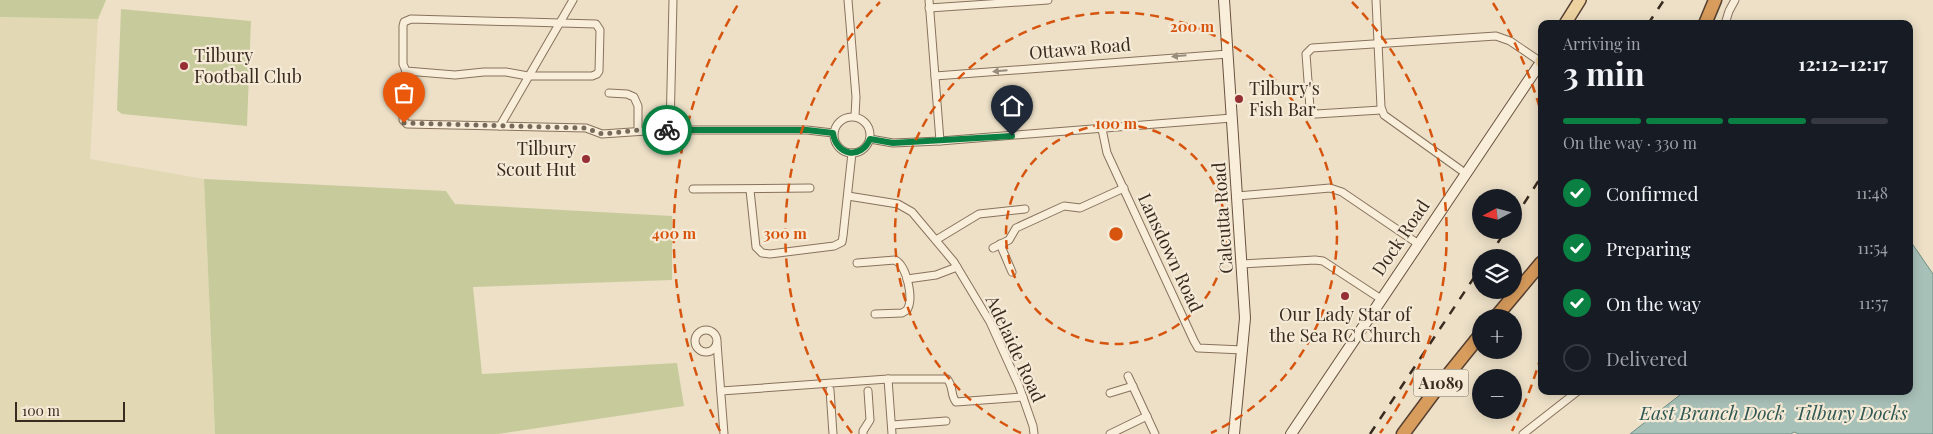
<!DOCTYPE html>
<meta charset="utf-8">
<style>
:root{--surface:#171b24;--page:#242831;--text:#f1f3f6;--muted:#9ea1a6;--line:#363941;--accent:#0b8043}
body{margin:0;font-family:"Playfair Display",serif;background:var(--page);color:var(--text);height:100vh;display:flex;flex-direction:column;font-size:19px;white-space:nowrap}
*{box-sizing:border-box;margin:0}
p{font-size:16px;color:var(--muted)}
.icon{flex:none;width:28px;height:28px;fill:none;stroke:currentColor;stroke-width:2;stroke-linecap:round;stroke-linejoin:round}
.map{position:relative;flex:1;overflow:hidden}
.sheet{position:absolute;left:1538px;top:20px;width:375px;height:375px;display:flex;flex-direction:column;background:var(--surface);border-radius:10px;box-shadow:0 2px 12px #0003}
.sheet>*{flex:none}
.needle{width:32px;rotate:263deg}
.fabs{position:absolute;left:1472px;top:189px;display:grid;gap:10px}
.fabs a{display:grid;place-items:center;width:50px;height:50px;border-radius:50%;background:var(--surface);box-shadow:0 2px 12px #0003;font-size:25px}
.scale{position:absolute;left:15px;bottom:12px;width:110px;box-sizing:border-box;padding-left:5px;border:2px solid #392b20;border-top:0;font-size:14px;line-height:18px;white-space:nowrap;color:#392b20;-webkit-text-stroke:4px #f5ead6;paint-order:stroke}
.pin{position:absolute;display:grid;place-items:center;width:42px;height:42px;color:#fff;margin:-51px -21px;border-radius:50% 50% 50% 0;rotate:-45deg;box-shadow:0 0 5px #0007}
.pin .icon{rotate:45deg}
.courier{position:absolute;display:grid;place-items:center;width:50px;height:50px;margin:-25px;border:4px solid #0b8043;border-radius:50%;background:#fff;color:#222;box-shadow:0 1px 6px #0007}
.summary em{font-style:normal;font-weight:700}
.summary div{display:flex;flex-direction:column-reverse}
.summary{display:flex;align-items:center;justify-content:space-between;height:85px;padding:0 25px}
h1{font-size:32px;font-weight:700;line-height:38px}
.bar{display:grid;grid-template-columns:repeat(4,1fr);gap:8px 5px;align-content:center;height:60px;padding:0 25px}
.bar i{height:6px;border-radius:4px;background:var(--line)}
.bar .active{background:var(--accent)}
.bar p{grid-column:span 4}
ol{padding:0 25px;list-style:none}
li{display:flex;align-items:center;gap:15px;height:55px}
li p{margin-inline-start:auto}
li .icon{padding:5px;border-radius:50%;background:var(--accent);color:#fff;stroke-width:4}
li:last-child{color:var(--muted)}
li i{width:28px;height:28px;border:2px solid var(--line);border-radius:50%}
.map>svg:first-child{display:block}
</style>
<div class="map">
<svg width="1933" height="434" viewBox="0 0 1933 434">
<rect width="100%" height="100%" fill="#ede0c7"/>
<!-- farmland -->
<polygon fill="#e2d9b4" points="0,17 98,19 90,159 204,179 215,434 0,434"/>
<!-- green -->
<g fill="#c7cb9b">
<polygon points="0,0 106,0 98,19 0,17"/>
<polygon points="121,9 251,21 247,126 122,114 117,110"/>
<polygon points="204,179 446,191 455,204 672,216 672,280 473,287 482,374 677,363 684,406 498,434 215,434"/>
</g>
<!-- water -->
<polygon fill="#a8c1b8" stroke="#6f8f86" points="1909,239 1933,274 1933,434 1799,434 1794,432 1791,434 1630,434 1685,391 1909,391"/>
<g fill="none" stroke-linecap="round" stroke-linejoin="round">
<defs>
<g id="street">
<polyline points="848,0 856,97 855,116"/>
<polyline points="929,0 940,141"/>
<polyline points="1376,0 1381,107 1384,115 1465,173"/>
<polyline points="929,8 1048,0"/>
<polygon points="411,19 596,24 600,30 599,71 597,74 592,76 528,76 506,72 484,72 455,75 406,71 403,64 403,26 404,22"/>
<polyline points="1725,24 1729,11 1735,0"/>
<polyline points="406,71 404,78 403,120 407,124 586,128 602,134 661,130 807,130 833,133"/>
<polyline points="935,76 1228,54"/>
<polyline points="609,93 627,94 634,97 638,106 638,130"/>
<polyline points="1381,110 1316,114 1310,108 1306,54 1312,48 1496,36 1510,41 1541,62"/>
<circle cx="852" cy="135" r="18"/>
<polyline points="500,126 573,0"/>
<polyline points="1102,129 1107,153 1194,341 1198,348 1243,350"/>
<polyline points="670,130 673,0"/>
<polyline points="870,139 893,143 940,141 1232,118"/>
<polyline points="693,189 810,188"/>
<polyline points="750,190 756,247 762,253 770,254 834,246 842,242 843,236 852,153"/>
<polyline points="848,196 898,204 912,212 954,262 990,322 1019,386 1033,426 1034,434"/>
<polyline points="1237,196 1330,188 1342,192 1417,243"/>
<polyline points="936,240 979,214 1025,209"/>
<polyline points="1000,244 1012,272"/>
<polyline points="993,248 1009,240 1016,228 1064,206 1080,208 1124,188"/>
<path d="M857 263 895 260C907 266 914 299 907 310L902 313 875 314"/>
<polyline points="1242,264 1315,260 1323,261 1381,299"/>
<polyline points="907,279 936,275 957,267"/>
<circle cx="706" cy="341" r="11"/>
<polyline points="717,343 724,434"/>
<polyline points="1128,376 1155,434"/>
<polyline points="888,379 892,434"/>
<polyline points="830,390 833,434"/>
<path d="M721 391 888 379H947C954 386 950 395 956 402L1023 397"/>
<polyline points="1110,393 1133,386"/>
<polyline points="892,425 946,421"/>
<polyline points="863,434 863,431 870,420 868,391"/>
<polyline points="1110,434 1147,416"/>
<polyline points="1523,434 1578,391"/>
</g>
<g id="secondary">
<polyline points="1224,0 1245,318 1234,434"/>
<polyline points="1291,434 1541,62"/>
</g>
<g id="primary">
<polyline points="1565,24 1580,0"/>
<polyline points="1541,62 1541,61"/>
</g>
<g id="highway">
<polyline points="1705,24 1715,0"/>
<polyline points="1495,318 1541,263"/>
<polyline points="1403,434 1435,391 1481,334"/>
</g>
</defs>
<!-- street casing -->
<use href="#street" stroke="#88725d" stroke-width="9"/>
<!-- secondary casing -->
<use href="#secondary" stroke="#6a5340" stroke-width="12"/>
<!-- primary casing -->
<use href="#primary" stroke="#564031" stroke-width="14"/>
<!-- highway casing -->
<use href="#highway" stroke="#564031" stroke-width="15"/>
<!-- street -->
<use href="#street" stroke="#f8eeda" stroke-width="7"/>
<!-- secondary -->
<use href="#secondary" stroke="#f8eeda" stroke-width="10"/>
<!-- primary -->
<use href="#primary" stroke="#eed3a1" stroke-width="11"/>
<!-- highway -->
<use href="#highway" stroke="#d89c5c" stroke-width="12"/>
<!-- rail -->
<g stroke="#392b20" stroke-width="2.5" stroke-dasharray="9 9" stroke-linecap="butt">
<polyline points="1648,24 1664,0"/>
<polyline points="1514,219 1541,177"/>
<polyline points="1488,258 1506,230"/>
<polyline points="1370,434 1481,267"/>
</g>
</g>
<!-- one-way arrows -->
<defs><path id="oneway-solid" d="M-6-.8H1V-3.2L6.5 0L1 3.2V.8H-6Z" transform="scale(1.25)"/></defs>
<g fill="#988c7d">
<use href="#oneway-solid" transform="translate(1179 56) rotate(175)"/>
<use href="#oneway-solid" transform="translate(1000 71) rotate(175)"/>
</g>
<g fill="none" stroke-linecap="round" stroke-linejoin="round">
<!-- done -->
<polyline stroke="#786a5a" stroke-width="5" stroke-dasharray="0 9" points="404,123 586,128 602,134 638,130 667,130"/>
<!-- route -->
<path stroke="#0b8043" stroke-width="6" d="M667 130H807L833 133C836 156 861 160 870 139L893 143 1012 136"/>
</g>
<!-- distance rings -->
<g fill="none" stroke="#d6540e" stroke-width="2.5" stroke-dasharray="9 6">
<circle cx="1116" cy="234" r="110"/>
<path d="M1021 433A221 221 0 1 1 1211 433"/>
<path d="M852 433A331 331 0 0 1 880 2M1352 2A331 331 0 0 1 1380 433"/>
<path d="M1541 356A442 442 0 0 1 1512 431M720 431A442 442 0 0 1 739 3M1493 3A442 442 0 0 1 1541 112"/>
</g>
<!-- markers -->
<g fill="#952f34" stroke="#f5ead6" stroke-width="2">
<circle cx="184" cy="66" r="5"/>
<circle cx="1239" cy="99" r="5"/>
<circle cx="586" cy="159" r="5"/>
<circle cx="1345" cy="296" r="5"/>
</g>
<g text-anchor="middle" stroke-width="4.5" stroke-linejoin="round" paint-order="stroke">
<!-- shield labels -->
<rect fill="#f5ead6" stroke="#716457" stroke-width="1" x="1413.5" y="369.5" width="55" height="27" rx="4"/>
<g font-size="16" font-weight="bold" fill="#392b20">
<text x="1441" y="389">A1089</text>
</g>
<!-- street labels -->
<g font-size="18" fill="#392b20" stroke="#f5ead6">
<text transform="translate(1080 49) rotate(-5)" y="6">Ottawa Road</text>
<text transform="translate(1223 218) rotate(-94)" y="6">Calcutta Road</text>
<text transform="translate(1401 238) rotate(-56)" y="6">Dock Road</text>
<text transform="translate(1170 253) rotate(65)" y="6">Lansdown Road</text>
<text transform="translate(1015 349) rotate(65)" y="6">Adelaide Road</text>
</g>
<!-- poi labels -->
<g font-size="18" fill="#392b20" stroke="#f5ead6" text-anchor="start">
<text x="194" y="62">Tilbury<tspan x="194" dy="21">Football Club</tspan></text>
<text x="1249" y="95">Tilbury's<tspan x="1249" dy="21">Fish Bar</tspan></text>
<text x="576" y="155" text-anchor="end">Tilbury<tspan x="576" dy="21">Scout Hut</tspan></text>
<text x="1345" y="321" text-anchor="middle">Our Lady Star of<tspan x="1345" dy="21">the Sea RC Church</tspan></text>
</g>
<!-- water labels -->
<g font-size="19" font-style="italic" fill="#305854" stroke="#f5ead6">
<text x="1712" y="420">East Branch Dock</text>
<text x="1851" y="420">Tilbury Docks</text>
</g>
</g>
<circle cx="1116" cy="234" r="8" fill="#d6540e" stroke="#f5ead6" stroke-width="2.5"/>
<g font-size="15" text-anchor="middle" font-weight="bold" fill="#d6540e" stroke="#f5ead6" stroke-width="4.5" stroke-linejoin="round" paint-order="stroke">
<text x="1192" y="32">200 m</text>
<text x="1116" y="129">100 m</text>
<text x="785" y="239">300 m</text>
<text x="674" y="239">400 m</text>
</g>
</svg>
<div class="fabs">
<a><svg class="needle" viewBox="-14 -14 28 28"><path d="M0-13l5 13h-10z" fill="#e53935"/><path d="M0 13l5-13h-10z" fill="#9ea1a6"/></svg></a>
<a><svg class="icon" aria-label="layers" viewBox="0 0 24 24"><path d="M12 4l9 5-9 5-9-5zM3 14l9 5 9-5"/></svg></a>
<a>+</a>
<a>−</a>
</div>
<div class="scale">100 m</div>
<div class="pin" style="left:404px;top:123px;background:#ea580c"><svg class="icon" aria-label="bag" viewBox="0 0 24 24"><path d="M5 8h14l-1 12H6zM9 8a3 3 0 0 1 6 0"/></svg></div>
<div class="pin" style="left:1012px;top:136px;background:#1f2937"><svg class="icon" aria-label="home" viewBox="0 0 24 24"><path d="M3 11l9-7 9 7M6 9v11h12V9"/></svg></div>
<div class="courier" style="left:667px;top:130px"><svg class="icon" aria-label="bike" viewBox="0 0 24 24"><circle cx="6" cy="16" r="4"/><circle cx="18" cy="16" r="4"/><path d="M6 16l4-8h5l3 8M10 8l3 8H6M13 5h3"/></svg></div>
<section class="sheet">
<div class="summary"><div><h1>3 min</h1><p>Arriving in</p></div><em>12:12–12:17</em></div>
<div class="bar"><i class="active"></i><i class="active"></i><i class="active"></i><i></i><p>On the way · 330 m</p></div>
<ol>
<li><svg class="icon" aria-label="check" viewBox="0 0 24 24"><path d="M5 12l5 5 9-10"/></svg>Confirmed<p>11:48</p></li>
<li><svg class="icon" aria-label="check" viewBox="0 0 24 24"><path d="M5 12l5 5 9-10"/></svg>Preparing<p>11:54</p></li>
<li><svg class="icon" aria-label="check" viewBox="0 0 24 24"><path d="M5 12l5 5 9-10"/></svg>On the way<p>11:57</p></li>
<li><i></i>Delivered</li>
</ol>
</section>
</div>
